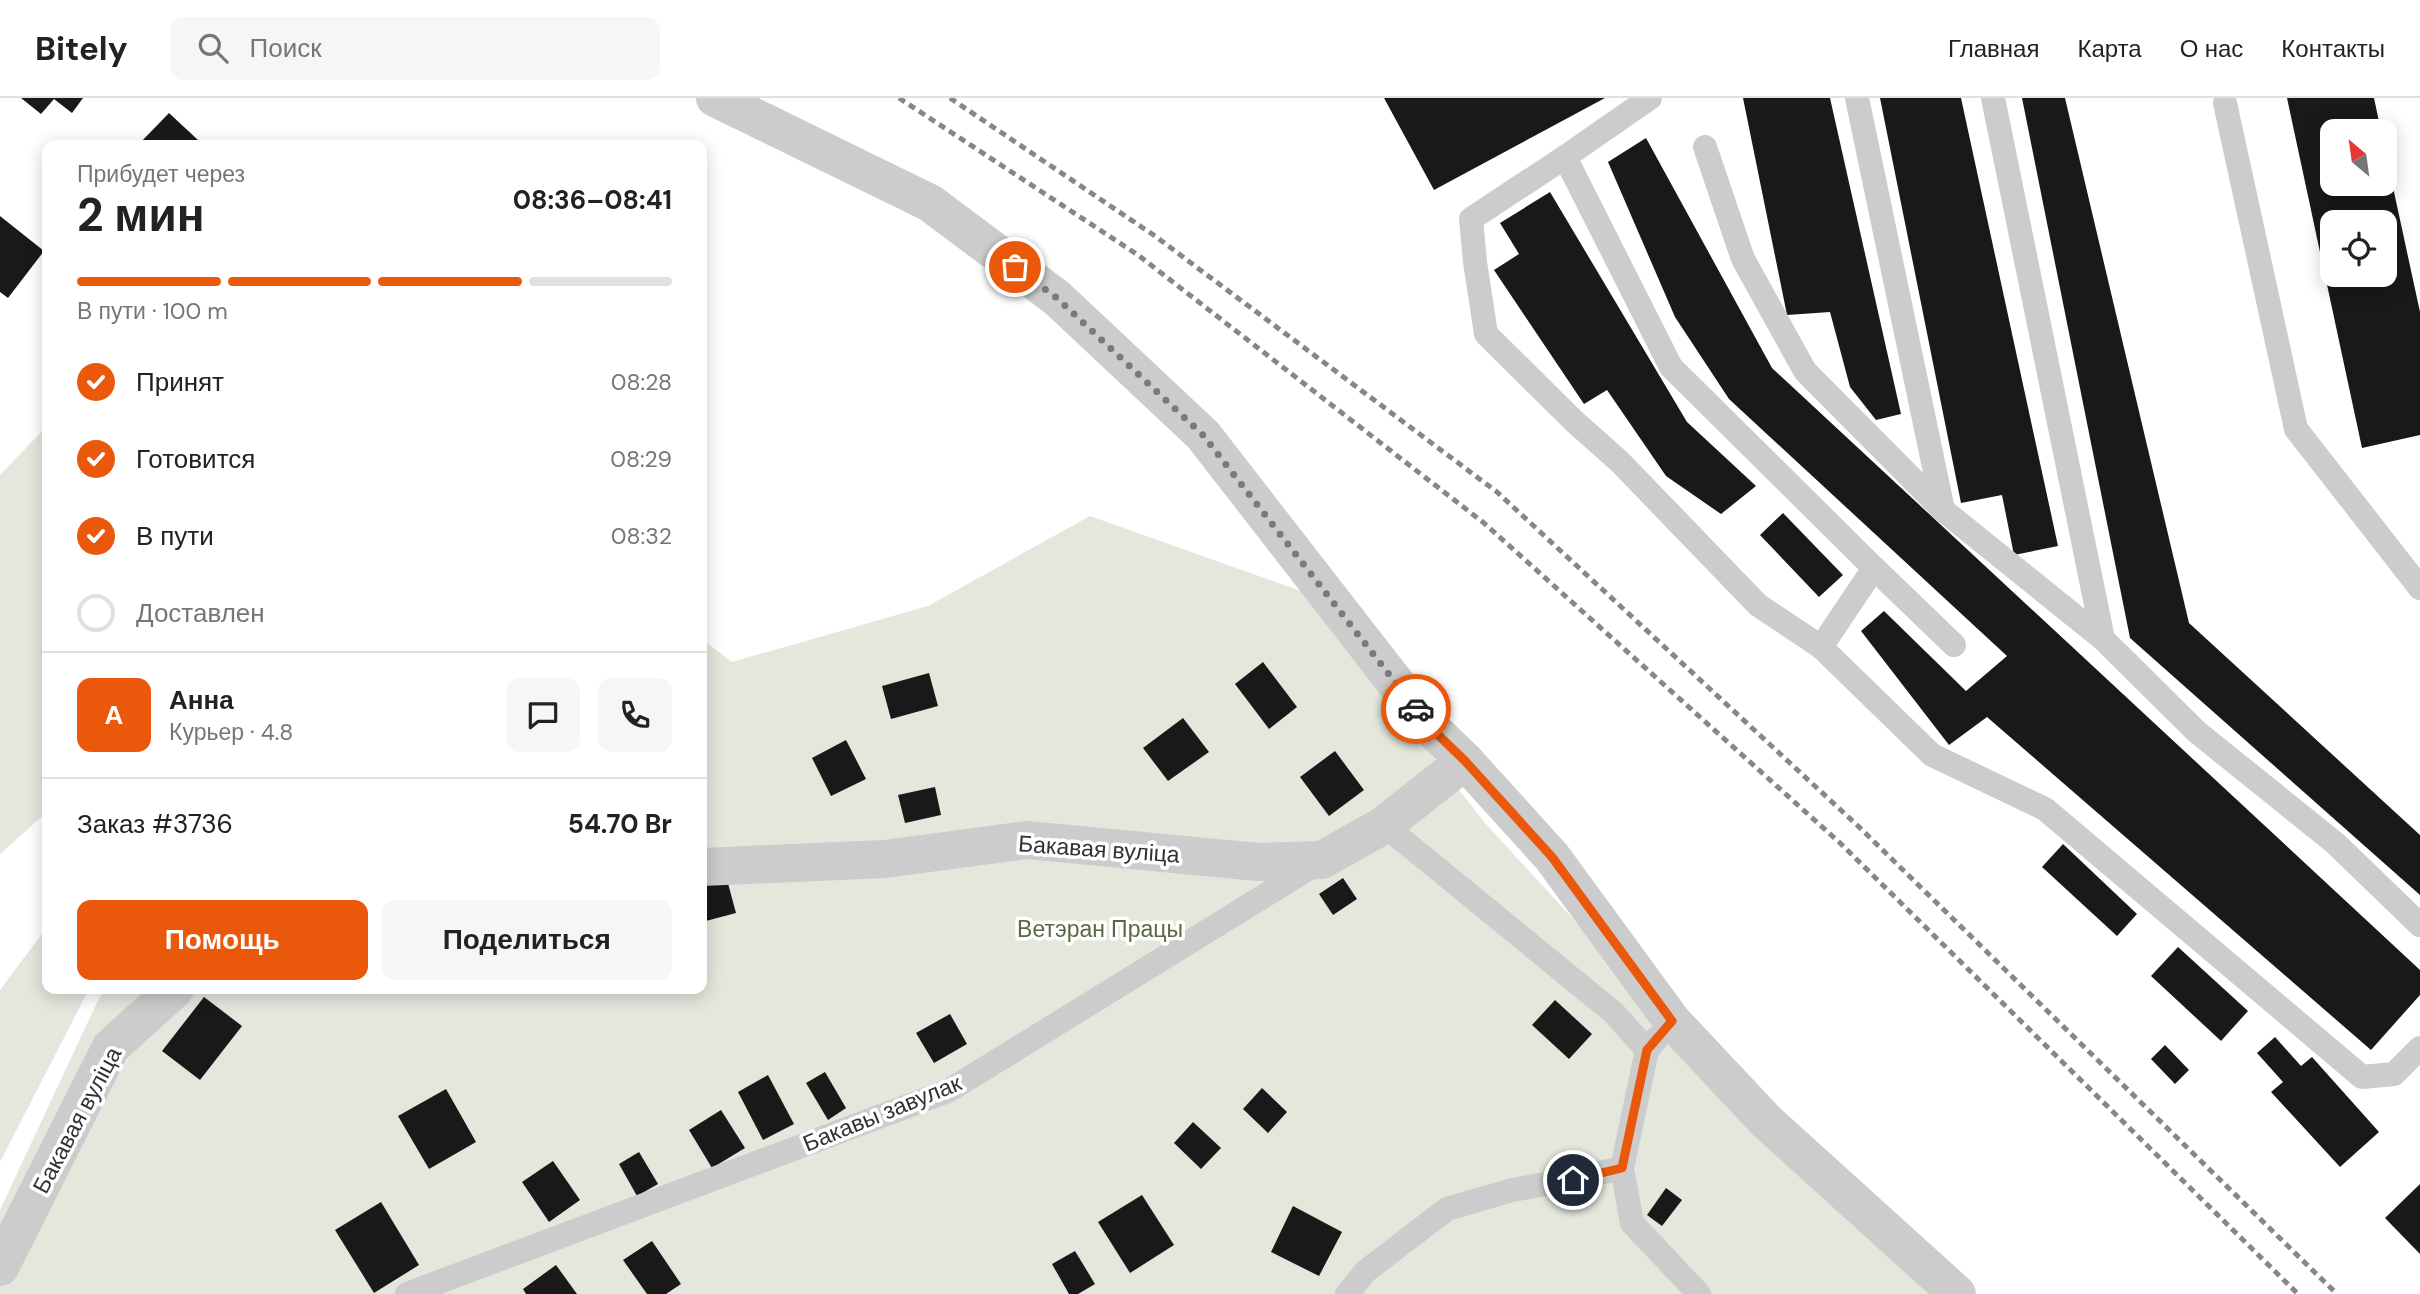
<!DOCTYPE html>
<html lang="ru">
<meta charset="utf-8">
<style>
:root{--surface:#fff;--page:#f6f6f6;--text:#222;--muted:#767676;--line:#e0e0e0;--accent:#ea580c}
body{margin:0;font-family:"DM Sans",sans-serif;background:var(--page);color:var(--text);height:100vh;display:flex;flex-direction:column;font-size:26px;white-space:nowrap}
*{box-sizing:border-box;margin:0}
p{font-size:23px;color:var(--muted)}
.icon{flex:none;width:38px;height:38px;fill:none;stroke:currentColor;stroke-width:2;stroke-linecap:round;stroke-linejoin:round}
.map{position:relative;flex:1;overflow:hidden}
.sheet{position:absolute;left:42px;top:42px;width:665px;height:854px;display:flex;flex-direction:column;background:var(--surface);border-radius:14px;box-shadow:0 4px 18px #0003}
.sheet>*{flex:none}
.needle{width:46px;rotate:331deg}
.buttons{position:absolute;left:2320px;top:21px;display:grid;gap:14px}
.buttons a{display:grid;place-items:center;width:77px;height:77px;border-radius:14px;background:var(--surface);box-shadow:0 4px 18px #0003;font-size:35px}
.pin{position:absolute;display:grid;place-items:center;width:60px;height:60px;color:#fff;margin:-30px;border:4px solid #fff;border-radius:50%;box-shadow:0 2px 7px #0007}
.courier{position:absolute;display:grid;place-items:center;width:70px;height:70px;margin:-35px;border:5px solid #ea580c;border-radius:50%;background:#fff;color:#222;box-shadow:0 2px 9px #0007}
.headline em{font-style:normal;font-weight:700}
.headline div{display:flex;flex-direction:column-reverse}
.headline{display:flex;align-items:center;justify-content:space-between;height:119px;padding:0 35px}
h1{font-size:46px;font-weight:700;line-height:52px}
.bar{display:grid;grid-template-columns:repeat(4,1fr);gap:10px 7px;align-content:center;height:84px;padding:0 35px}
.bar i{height:9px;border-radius:5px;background:var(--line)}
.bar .on{background:var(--accent)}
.bar p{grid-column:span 4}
.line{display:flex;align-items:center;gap:18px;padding:0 35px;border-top:2px solid var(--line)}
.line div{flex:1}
.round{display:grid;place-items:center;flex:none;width:74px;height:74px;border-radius:14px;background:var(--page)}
ol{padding:0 35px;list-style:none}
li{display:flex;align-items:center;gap:21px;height:77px}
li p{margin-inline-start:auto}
li .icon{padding:7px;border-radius:50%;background:var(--accent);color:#fff;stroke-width:4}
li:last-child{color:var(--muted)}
li i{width:38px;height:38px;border:4px solid var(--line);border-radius:50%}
.button{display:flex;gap:14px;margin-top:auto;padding:14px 35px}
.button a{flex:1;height:80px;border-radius:14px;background:var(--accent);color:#fff;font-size:28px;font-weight:700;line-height:80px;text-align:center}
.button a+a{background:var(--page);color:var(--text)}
header{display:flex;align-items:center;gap:42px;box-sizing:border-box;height:98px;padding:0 35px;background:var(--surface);border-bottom:2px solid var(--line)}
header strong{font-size:33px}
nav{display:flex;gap:38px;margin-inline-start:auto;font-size:24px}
.search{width:490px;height:63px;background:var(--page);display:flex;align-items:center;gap:18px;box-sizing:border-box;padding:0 24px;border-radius:14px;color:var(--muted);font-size:26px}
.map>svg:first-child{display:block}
</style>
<header>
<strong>Bitely</strong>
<div class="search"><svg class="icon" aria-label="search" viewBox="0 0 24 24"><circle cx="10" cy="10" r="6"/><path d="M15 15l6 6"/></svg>Поиск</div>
<nav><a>Главная</a><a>Карта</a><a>О нас</a><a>Контакты</a></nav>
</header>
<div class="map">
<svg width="2420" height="1196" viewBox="0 0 2420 1196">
<rect width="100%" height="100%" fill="#fff"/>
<!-- green -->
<g fill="#e3e7dc">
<polygon points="47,328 47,714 0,756 0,377"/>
<polygon points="1090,418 1304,494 1485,725 1642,896 1933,1196 0,1196 0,1112 100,898 110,891 702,891 702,541 732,564 928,508"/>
<polygon points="47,829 47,891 89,891 0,1064 0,892"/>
</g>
<!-- building -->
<g fill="#191919" fill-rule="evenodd">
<polygon points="21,0 83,0 72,15 54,1 41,16"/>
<polygon points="1384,0 1605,0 1434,92"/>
<polygon points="1743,0 1830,0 1901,316 1876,322 1850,289 1830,214 1787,217"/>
<polygon points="1880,0 1961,0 2058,448 2014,457 2002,397 1961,405"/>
<polygon points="2022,0 2065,0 2189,525 2420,737 2420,797 2130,540"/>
<path d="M2287 0H2374L2381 33H2333V86H2385L2386 57 2420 214V337L2362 350ZM2333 124H2385V177H2333Z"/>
<polygon points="169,15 198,42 194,47 138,47"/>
<polygon points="1646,40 1772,270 2420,872 2420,897 2371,952 1987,619 1949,647 1861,533 1884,513 1966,593 2007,558 1729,301 1675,219 1608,64"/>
<polygon points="1550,94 1687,324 1756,388 1721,416 1666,378 1607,292 1584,306 1494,172 1519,156 1500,125"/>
<polygon points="0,118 44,153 8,200 0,194"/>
<polygon points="1783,415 1843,477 1819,499 1760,437"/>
<polygon points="1263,564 1297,609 1269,631 1235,586"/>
<polygon points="929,575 938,608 891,621 882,588"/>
<polygon points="1183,620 1209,654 1168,683 1143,650"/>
<polygon points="846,642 866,681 831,698 812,660"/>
<polygon points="1335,653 1364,692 1329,718 1300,679"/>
<polygon points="935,689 941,717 905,725 898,697"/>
<polygon points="2063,746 2137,816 2117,838 2042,769"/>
<polygon points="726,778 736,815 702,824 702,785"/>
<polygon points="1343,780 1357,801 1333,817 1319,796"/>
<polygon points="2178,849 2248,913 2221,943 2151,878"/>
<polygon points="204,899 242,928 200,982 162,953"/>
<polygon points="1555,902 1592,936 1569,961 1532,927"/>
<polygon points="950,916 967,946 934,965 916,935"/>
<polygon points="2275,939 2301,968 2312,959 2379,1034 2340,1069 2271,994 2283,984 2257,955"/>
<polygon points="2165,947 2189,972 2175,986 2151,961"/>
<polygon points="825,974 846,1010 828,1022 806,985"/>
<polygon points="768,977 794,1026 763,1042 738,994"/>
<polygon points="1262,990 1287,1014 1268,1035 1243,1011"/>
<polygon points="446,991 476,1044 429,1071 398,1018"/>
<polygon points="721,1012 745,1050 712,1070 689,1032"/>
<polygon points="1193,1024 1221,1050 1201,1071 1174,1045"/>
<polygon points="639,1054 658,1086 637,1098 619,1066"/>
<polygon points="553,1063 580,1102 549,1124 522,1084"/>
<polygon points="2420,1086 2420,1156 2385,1120"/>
<polygon points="1666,1090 1682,1102 1662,1128 1647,1117"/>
<polygon points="1142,1097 1174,1147 1130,1175 1098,1124"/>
<polygon points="381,1104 419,1167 374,1195 335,1132"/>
<polygon points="1293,1108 1342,1134 1319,1178 1271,1154"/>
<polygon points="652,1143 681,1186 666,1196 647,1196 623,1162"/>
<polygon points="1075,1153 1095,1186 1078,1196 1069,1196 1052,1166"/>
<polygon points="556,1167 577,1196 526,1196 523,1191"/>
</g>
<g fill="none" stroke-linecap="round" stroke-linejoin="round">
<!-- service -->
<g stroke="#ccc" stroke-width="24">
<polyline points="1650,0 1565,59 1671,269 1874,470 1821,549 1932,657 2045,711 2362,979 2394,976 2420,950"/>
<polyline points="1857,0 1943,412"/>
<polyline points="1993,0 2103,541 2197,634 2335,745 2420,827"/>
<polyline points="2225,5 2296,331 2420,490"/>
<polyline points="1705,49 1743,161 1805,273 1943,412 2103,541"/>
<polyline points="1565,59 1471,121 1475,164 1486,236 1575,324 1620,364 1758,507 1821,549"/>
<polyline points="1874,470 1954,547"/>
<polyline points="1384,727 1614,915 1647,952"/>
<polyline points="1657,940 1647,952 1622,1070 1632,1125 1699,1196"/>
<polyline points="407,1196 948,993 1316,766"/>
<polyline points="1347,1196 1366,1173 1447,1111 1512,1092 1573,1081 1622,1070"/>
</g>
<!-- minor -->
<g stroke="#ccc" stroke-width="38">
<polyline points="715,0 930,105 1057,200 1203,337 1429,628 1465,663 1552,759 1672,923 1766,1023 1957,1196"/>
<polyline points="702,769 885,761 1027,742 1258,764 1322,762 1384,727 1465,663"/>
<polyline points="0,1169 111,949 175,891"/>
</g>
<!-- rail -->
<g stroke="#878787" stroke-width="5" stroke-dasharray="7 5" stroke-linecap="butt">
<polyline points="899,0 1138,157 1484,425 1839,744 2298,1196"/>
<polyline points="950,0 1155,138 1497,394 1857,727 2337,1196"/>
</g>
</g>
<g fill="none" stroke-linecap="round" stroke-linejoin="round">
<!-- done -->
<polyline stroke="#7a7a7a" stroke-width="7" stroke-dasharray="0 12.6" points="1015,169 1057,200 1203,337 1416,611"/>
<!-- route -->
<polyline stroke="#ea580c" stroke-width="9" points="1416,611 1429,628 1465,663 1552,759 1672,923 1647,952 1622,1070 1573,1082"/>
</g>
<g text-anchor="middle" stroke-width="7" stroke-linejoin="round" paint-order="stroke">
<!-- street labels -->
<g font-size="23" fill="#323232" stroke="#fff">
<text transform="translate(1099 751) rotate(4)" y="8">Бакавая вуліца</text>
<text transform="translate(882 1015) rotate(-22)" y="8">Бакавы завулак</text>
<text transform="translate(77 1022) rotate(-62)" y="8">Бакавая вуліца</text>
</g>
<!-- park labels -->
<g font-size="23" fill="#5a6943" stroke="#fff">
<text x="1100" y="839">Ветэран Працы</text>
</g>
</g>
</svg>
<div class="buttons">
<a><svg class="needle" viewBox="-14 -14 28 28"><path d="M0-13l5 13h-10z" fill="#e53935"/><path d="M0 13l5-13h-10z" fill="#767676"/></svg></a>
<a><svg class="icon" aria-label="locate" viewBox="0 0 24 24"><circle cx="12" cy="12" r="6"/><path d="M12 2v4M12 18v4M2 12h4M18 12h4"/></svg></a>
</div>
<div class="pin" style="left:1015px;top:169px;background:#ea580c"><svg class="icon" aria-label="bag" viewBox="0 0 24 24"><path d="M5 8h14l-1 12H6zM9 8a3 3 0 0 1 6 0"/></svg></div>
<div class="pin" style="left:1573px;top:1082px;background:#1f2937"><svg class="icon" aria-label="home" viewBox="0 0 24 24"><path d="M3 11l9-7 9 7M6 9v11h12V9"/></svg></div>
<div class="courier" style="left:1416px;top:611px"><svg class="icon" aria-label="car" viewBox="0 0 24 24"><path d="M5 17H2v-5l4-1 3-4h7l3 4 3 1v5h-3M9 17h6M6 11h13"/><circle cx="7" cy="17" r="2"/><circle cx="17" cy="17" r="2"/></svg></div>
<section class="sheet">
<div class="headline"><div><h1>2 мин</h1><p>Прибудет через</p></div><em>08:36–08:41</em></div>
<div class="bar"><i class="on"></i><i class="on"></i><i class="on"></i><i></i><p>В пути · 100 m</p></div>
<ol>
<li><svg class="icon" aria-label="check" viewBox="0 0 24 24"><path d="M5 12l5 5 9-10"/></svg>Принят<p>08:28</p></li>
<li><svg class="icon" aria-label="check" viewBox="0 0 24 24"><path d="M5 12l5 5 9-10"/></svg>Готовится<p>08:29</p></li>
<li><svg class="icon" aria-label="check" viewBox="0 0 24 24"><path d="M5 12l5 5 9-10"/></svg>В пути<p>08:32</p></li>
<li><i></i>Доставлен</li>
</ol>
<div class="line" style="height:126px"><b class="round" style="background:var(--accent);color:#fff">А</b><div><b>Анна</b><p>Курьер · 4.8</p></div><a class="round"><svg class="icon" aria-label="chat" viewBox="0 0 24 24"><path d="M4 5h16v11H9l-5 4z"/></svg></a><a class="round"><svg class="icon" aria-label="phone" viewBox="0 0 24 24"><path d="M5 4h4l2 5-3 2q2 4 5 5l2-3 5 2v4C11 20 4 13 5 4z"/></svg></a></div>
<div class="line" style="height:91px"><div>Заказ #3736</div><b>54.70 Br</b></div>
<div class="button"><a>Помощь</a><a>Поделиться</a></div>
</section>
</div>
